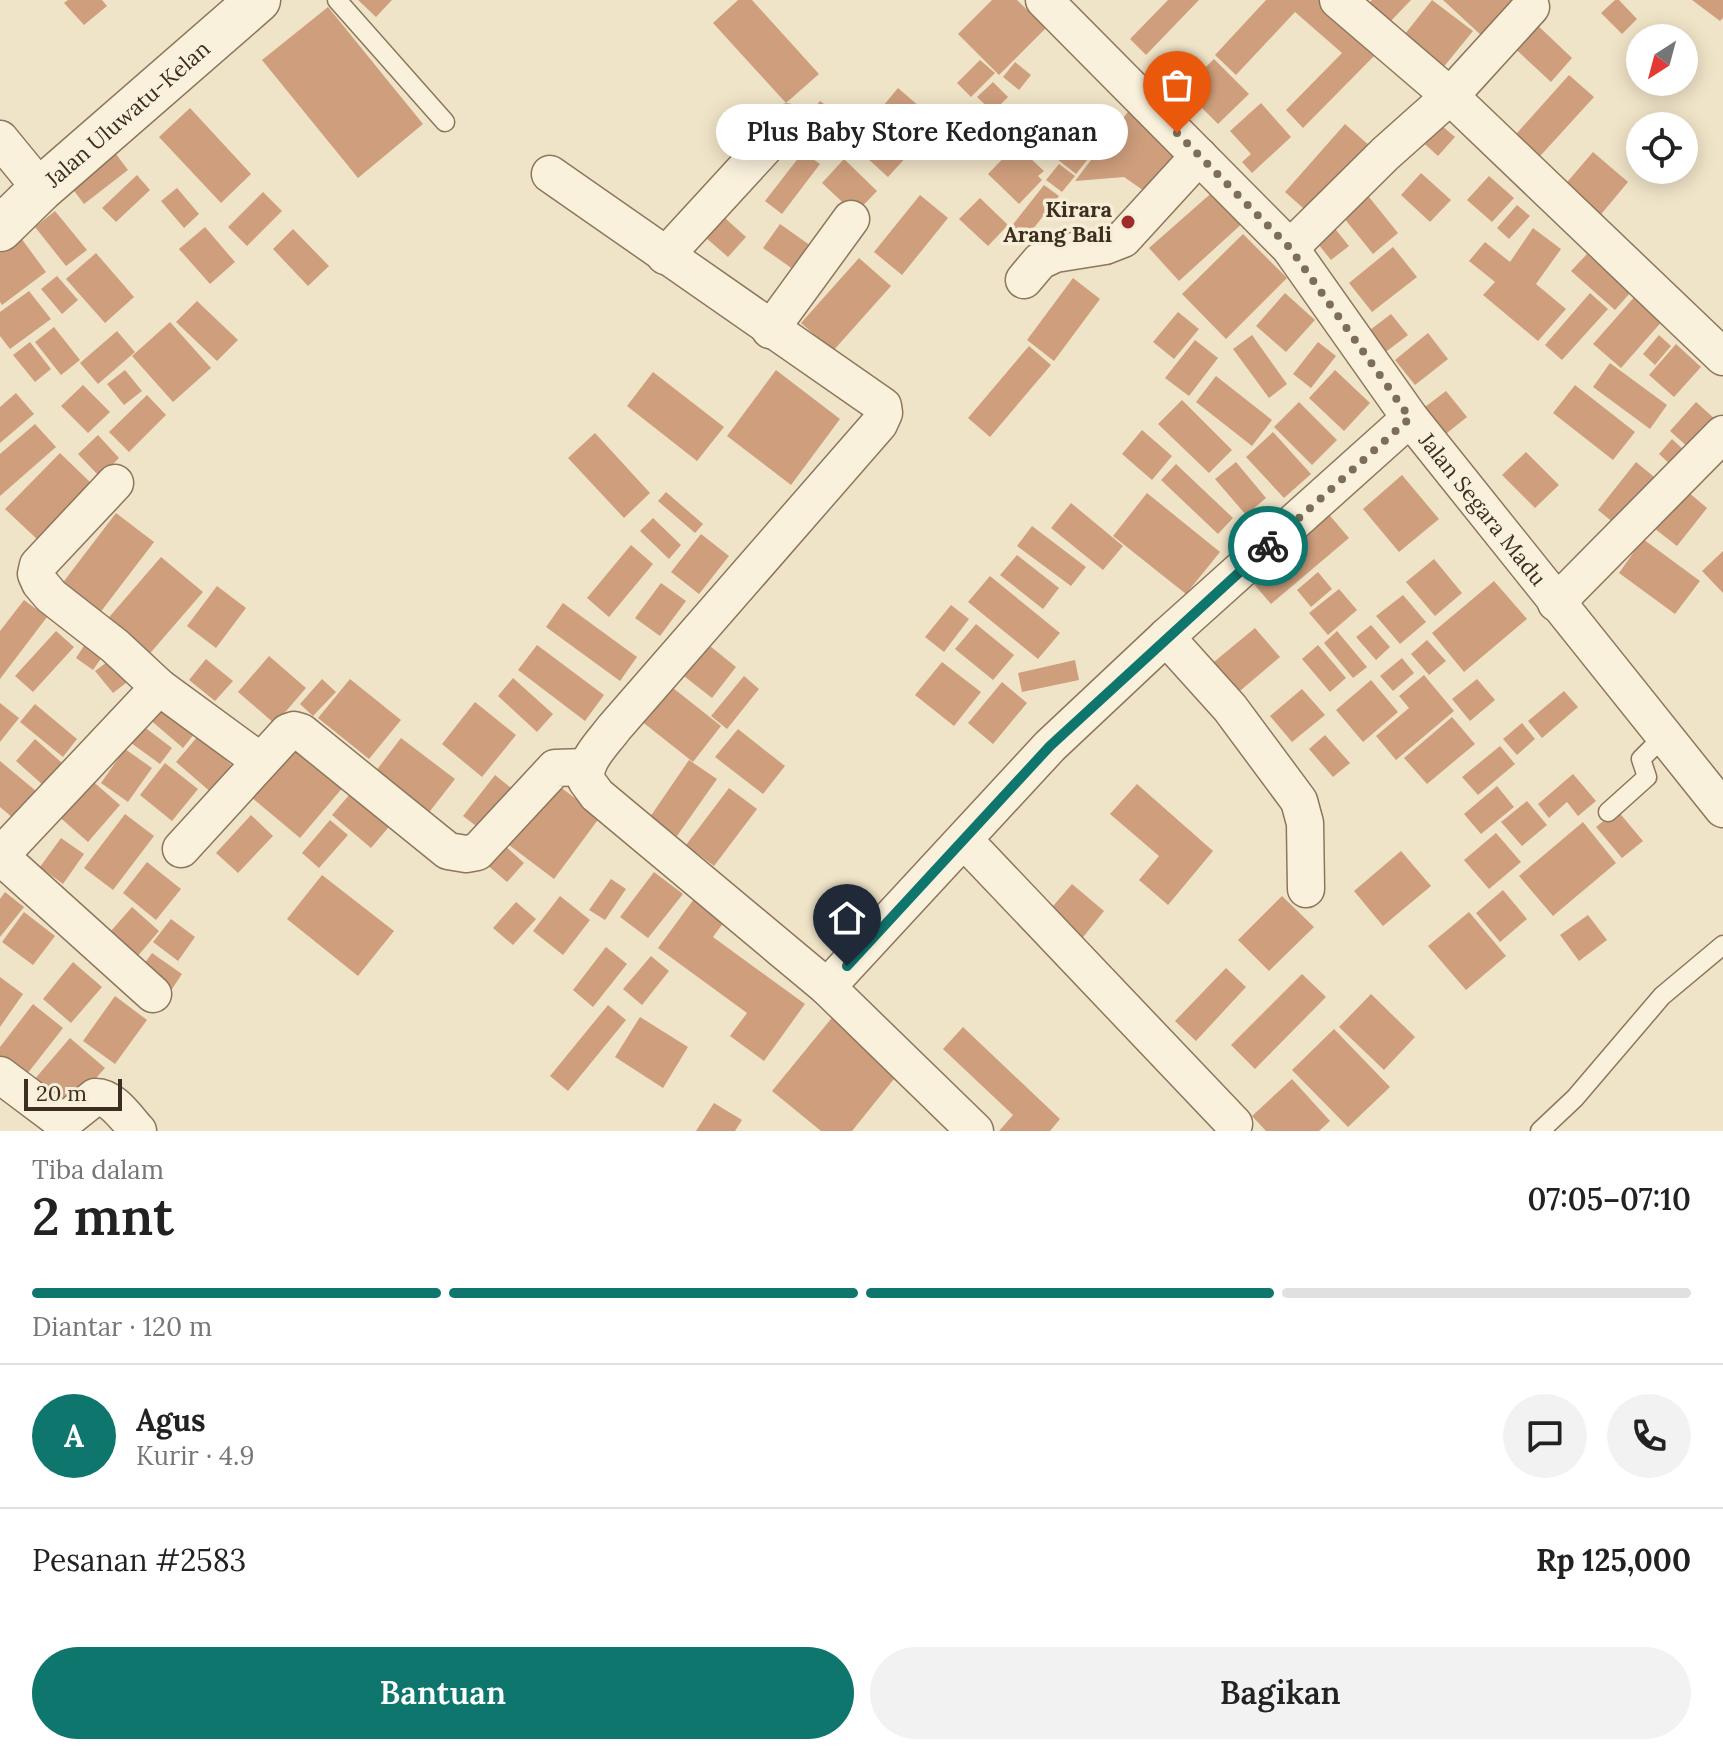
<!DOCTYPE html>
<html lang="id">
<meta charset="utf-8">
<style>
:root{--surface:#fff;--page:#f2f2f2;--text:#222;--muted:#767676;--line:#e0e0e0;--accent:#0f766e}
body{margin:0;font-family:Lora,serif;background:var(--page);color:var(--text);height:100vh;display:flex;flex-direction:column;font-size:30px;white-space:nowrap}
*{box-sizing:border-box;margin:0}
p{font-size:26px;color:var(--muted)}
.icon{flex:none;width:44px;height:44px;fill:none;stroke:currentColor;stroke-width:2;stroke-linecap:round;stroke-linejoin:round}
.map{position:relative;height:1131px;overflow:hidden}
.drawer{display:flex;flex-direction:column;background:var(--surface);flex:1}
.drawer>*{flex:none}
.needle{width:52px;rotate:216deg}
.tools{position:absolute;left:1626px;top:24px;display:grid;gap:16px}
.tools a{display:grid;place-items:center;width:72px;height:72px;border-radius:50%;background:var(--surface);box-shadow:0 4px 20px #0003;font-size:40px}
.scale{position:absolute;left:24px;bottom:20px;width:98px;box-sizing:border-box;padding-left:8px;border:4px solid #3d2e20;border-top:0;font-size:22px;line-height:28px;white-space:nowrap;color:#3d2e20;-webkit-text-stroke:6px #f7eed8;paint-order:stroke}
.pin{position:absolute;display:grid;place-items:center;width:68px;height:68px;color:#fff;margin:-82px -34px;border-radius:50% 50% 50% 0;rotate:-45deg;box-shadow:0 0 8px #0007}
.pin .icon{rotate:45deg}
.courier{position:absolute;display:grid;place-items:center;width:80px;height:80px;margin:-40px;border:6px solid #0f766e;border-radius:50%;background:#fff;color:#222;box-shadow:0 2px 10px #0007}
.bubble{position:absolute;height:56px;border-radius:28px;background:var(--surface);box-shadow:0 4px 20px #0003;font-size:26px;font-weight:600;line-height:56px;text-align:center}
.summary em{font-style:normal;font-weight:600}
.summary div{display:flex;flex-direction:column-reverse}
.summary{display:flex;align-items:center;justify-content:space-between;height:136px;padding:0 32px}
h1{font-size:52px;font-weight:600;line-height:60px}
.bar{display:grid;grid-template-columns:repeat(4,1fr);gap:12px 8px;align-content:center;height:96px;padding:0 32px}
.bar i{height:10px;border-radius:6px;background:var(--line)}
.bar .current{background:var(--accent)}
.bar p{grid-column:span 4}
.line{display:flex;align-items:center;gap:20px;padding:0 32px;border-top:2px solid var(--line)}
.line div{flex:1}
.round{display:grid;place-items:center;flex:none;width:84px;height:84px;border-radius:42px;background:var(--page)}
.cta{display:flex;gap:16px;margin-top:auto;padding:16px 32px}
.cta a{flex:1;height:92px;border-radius:48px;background:var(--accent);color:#fff;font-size:32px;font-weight:600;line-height:92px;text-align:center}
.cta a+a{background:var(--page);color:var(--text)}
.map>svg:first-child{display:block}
</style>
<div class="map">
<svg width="1723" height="1131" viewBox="0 0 1723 1131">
<rect width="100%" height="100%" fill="#f0e4c8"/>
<!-- building -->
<g fill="#cf9f7d">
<polygon points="68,0 102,0 107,6 84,25 64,3"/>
<polygon points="358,0 392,0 376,17"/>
<polygon points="738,0 752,0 819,74 786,103 713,23"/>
<polygon points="992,0 1017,0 1046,28 999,75 958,34"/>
<polygon points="1168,0 1199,0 1146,55 1130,39"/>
<polygon points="1266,0 1319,0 1378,52 1303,128 1286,110 1342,53 1295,12 1236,75 1215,55"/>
<polygon points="1372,0 1411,0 1387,25 1367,5"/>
<polygon points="1432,0 1473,31 1437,75 1397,44"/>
<polygon points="1443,0 1515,0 1482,36"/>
<polygon points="1615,0 1619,0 1637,19 1622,34 1601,13"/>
<polygon points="1692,0 1723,0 1723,18 1720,21"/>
<polygon points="328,7 423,124 358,178 262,60"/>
<polygon points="1531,19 1572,58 1551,82 1509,43"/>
<polygon points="1214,59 1249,94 1218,124 1183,89"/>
<polygon points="980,60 995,73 971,97 957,83"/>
<polygon points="1015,62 1031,75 1019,90 1003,77"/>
<polygon points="1569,75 1594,97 1532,165 1508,143"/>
<polygon points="993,82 1008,97 993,112 977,97"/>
<polygon points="898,88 936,121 917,145 878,112"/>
<polygon points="820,101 852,125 836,146 804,121"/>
<polygon points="1261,103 1291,137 1252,173 1242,162 1251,154 1230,131"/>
<polygon points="1036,105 1095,150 1076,174 1018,128"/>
<polygon points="190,108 251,174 221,203 159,137"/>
<polygon points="1130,109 1185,151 1150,195 1124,177 1075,181"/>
<polygon points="866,116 908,155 888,177 845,138"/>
<polygon points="1434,119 1455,137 1438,156 1418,138"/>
<polygon points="1345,124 1371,147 1311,215 1285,192"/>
<polygon points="1016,145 1044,171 1038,176 1042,180 1019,204 988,174"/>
<polygon points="803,152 820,164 782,214 765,201"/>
<polygon points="1593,152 1628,182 1598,218 1562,188"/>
<polygon points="116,154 128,170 84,204 72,188"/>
<polygon points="844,159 877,191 855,214 822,183"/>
<polygon points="1059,164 1075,176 1062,192 1046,180"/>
<polygon points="1421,173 1451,200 1430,222 1401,195"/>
<polygon points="137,175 150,190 116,222 102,208"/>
<polygon points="1489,176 1514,198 1492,222 1467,200"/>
<polygon points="1044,185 1059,196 1022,243 1007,232"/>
<polygon points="177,188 199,214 184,228 161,201"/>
<polygon points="1216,189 1245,221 1179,281 1149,248"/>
<polygon points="263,192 282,211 247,246 228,227"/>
<polygon points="1365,192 1398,233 1373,254 1339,212"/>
<polygon points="920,195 948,218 902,275 874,252"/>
<polygon points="980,198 1008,225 988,246 959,219"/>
<polygon points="1517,205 1530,216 1509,239 1497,228"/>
<polygon points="716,210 746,237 728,257 697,230"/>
<polygon points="55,211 87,250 66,266 35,227"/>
<polygon points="1328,220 1349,246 1331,260 1310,234"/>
<polygon points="780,224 814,248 797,272 763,248"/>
<polygon points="205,227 235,262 210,284 179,249"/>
<polygon points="1533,228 1561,249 1536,284 1566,309 1538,341 1483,295 1495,282 1469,261 1485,242 1510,262"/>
<polygon points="293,229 329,266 308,286 273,249"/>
<polygon points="1243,234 1287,278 1226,339 1182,294"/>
<polygon points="21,238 46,272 2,305 0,302 0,253"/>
<polygon points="1393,247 1417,277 1372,312 1349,283"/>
<polygon points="96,253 134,297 105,323 66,279"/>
<polygon points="1587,254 1630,293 1615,310 1571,271"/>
<polygon points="859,258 891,286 833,351 801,323"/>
<polygon points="57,276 78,300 62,314 41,289"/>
<polygon points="1073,278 1100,299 1054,361 1027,340"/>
<polygon points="29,291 51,319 10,349 0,336 0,312"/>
<polygon points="1285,293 1315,320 1286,352 1256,326"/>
<polygon points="1590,293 1608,309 1562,360 1545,345"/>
<polygon points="1637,294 1664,319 1621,368 1593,344"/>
<polygon points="197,301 238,340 217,361 176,322"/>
<polygon points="1178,312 1199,329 1174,359 1153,342"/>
<polygon points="1391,314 1408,335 1383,354 1366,333"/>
<polygon points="170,322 211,368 173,402 132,356"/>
<polygon points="54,327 80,360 61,375 35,342"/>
<polygon points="117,331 135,352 98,384 80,363"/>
<polygon points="1428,333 1448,359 1415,385 1395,360"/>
<polygon points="1252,335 1287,384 1269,398 1233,349"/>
<polygon points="1659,335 1671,346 1655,365 1643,354"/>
<polygon points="1195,340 1218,358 1189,396 1165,378"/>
<polygon points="30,342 51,369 35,382 13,355"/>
<polygon points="1318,342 1336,356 1311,388 1293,374"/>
<polygon points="1676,344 1701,367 1674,397 1649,375"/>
<polygon points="1029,346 1051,365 990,437 968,418"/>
<polygon points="1610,363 1667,405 1650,429 1593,387"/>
<polygon points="125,370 142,391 124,405 107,384"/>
<polygon points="776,370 840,419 791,485 727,436"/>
<polygon points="1335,370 1370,403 1344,431 1309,398"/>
<polygon points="653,372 724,427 697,461 627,406"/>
<polygon points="1216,376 1272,420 1252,446 1196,402"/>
<polygon points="83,385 110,412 88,433 61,406"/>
<polygon points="1575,385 1635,432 1613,460 1553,413"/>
<polygon points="1446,391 1467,417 1442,437 1421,410"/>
<polygon points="16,393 34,414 0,443 0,407"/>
<polygon points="147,395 166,415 129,452 109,432"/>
<polygon points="1182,400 1232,450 1209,473 1158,424"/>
<polygon points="1299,402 1337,440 1312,465 1274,427"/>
<polygon points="1696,402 1715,419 1689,448 1670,431"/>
<polygon points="35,424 56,447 0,496 0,454"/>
<polygon points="1142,430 1172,456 1152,480 1122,454"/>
<polygon points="1273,432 1311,474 1284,498 1246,457"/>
<polygon points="595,433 650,493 624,518 568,458"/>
<polygon points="98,435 119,458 100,477 78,454"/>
<polygon points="1672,439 1686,452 1673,467 1659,454"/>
<polygon points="1526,452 1559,485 1535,508 1502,475"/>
<polygon points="60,453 93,485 39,541 5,509"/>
<polygon points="1236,462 1266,498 1246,515 1215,479"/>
<polygon points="1636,462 1659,481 1621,529 1598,510"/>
<polygon points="1176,464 1233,518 1218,534 1161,480"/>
<polygon points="1402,475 1439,519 1399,552 1363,509"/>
<polygon points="1681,486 1707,508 1677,546 1650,525"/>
<polygon points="666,492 703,524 695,533 658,501"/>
<polygon points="1147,493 1220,552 1186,594 1113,536"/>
<polygon points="1071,503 1123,546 1103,570 1051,528"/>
<polygon points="1326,511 1349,538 1271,604 1247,576"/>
<polygon points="116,513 154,542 96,618 58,589"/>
<polygon points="653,518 681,545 669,559 640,531"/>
<polygon points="1032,526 1086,567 1071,586 1017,546"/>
<polygon points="701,534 729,556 699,594 671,572"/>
<polygon points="1643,539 1700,581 1675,614 1619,573"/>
<polygon points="631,545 653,564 609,617 587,598"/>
<polygon points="1723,551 1723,593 1702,571"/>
<polygon points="1017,555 1059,588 1043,609 1000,575"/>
<polygon points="161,557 203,592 146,658 104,623"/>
<polygon points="1434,559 1462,593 1435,616 1406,582"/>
<polygon points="1318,572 1332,589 1311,607 1297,590"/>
<polygon points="990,576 1060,633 1038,659 968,602"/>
<polygon points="1494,581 1527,619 1464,672 1432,633"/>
<polygon points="661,583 686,601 660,636 635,618"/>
<polygon points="217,586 246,608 216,648 187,626"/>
<polygon points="1339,589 1357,610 1328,635 1309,613"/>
<polygon points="1403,595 1426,622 1400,644 1376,616"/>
<polygon points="24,600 47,617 0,679 0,631"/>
<polygon points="563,603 637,657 620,681 546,627"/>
<polygon points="951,605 969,619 944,652 925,637"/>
<polygon points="976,624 1014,655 993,680 955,649"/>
<polygon points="1371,625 1390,647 1376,660 1356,637"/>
<polygon points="1255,628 1280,657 1234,696 1209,666"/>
<polygon points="56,631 74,647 33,692 15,676"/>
<polygon points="1337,631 1367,667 1353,678 1324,643"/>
<polygon points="89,638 107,650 93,670 76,658"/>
<polygon points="700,638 736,667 712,698 675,669"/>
<polygon points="1427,640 1446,661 1429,675 1411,654"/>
<polygon points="537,645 604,695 585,721 518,670"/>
<polygon points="1318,645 1346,678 1330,692 1302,659"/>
<polygon points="118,654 135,676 113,693 95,671"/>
<polygon points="269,656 306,688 275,724 238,692"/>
<polygon points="1402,658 1414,673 1393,691 1380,676"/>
<polygon points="206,659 233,681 215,701 189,680"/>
<polygon points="1075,660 1079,680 1022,692 1018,673"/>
<polygon points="942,662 981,692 954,726 915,695"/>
<polygon points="1424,675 1454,711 1396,760 1376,736 1409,708 1399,696"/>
<polygon points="744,676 759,689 727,729 711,716"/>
<polygon points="513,678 553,714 537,732 498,696"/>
<polygon points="322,679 336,692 313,716 300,704"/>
<polygon points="350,679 401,720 369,759 318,718"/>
<polygon points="1477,679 1495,700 1470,721 1452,699"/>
<polygon points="1371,680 1398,712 1363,742 1336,710"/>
<polygon points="1002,682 1027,703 993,744 968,723"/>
<polygon points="668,684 721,726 693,762 640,720"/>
<polygon points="1302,689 1325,715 1292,742 1270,716"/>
<polygon points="1564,691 1578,707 1542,738 1528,721"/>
<polygon points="475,702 516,735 482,777 442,744"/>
<polygon points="0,703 19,718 0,742"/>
<polygon points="35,704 77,739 63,757 20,722"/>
<polygon points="161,704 195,733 183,748 148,718"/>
<polygon points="1452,717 1475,744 1427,784 1404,758"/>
<polygon points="139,723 172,748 160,764 127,740"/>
<polygon points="1522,723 1535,739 1517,755 1503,739"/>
<polygon points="738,729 785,766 763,794 715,757"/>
<polygon points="1325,735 1350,763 1333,777 1309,749"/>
<polygon points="198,736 235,768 213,794 176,762"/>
<polygon points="301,738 350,779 300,838 251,797"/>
<polygon points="401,738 455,779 420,824 366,784"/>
<polygon points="35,739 62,763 43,785 16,761"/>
<polygon points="1500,746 1515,764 1478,795 1462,777"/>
<polygon points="125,749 152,768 128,802 101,783"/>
<polygon points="689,760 717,779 677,836 650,817"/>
<polygon points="0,761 36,791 14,819 0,807"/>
<polygon points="165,763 198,789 172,821 140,795"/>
<polygon points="1573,774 1596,801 1578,816 1567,802 1549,818 1538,804"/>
<polygon points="495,775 515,791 484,832 463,816"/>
<polygon points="89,778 120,805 88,842 56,814"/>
<polygon points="555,783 600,817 554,879 509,845"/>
<polygon points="1137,784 1213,851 1168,905 1139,880 1159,856 1110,814"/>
<polygon points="1497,786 1514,807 1481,834 1464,814"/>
<polygon points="355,788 394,821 371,848 332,815"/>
<polygon points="729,788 757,809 714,866 686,845"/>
<polygon points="1527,801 1547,825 1522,846 1501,822"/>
<polygon points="1617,810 1643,841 1622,858 1596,827"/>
<polygon points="125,814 154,836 113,890 84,868"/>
<polygon points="251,815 273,836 238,873 216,853"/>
<polygon points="330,820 348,835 319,868 302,853"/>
<polygon points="1583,822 1616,863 1553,916 1519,876"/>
<polygon points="1496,833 1521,862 1489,889 1464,860"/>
<polygon points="61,838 84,854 63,884 40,867"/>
<polygon points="503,844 524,863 507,882 486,864"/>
<polygon points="1401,851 1431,886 1383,926 1354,891"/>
<polygon points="147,862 181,889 156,920 123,893"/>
<polygon points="654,872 683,894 648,938 620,917"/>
<polygon points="322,875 394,931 358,976 287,919"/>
<polygon points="611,879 626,889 605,920 589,910"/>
<polygon points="1072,884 1104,911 1080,941 1047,913"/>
<polygon points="702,888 732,911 713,937 805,1004 764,1061 730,1036 747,1013 658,948"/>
<polygon points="1503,890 1527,919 1500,942 1476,913"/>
<polygon points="5,892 24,907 0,937 0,899"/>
<polygon points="560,896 590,920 563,955 533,931"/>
<polygon points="1282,896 1314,927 1269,971 1238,940"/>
<polygon points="516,902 536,919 513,945 493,928"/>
<polygon points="132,907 159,931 131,964 103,940"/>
<polygon points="24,912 55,936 33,965 2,942"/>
<polygon points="1469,912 1506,956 1466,990 1428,946"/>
<polygon points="1588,915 1607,940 1579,961 1560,935"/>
<polygon points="171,919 195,937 178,961 153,942"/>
<polygon points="606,947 627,964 593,1007 573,990"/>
<polygon points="152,953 182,974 166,998 135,977"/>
<polygon points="651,956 669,971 642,1005 623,989"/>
<polygon points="73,962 102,987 71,1023 43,999"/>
<polygon points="1226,968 1246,987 1196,1041 1175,1021"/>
<polygon points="1302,974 1326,997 1255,1069 1231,1045"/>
<polygon points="0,977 23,994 0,1027"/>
<polygon points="1371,994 1415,1037 1384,1070 1339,1027"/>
<polygon points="115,996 147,1020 115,1064 83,1041"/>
<polygon points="33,1004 63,1028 24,1078 0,1059 0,1047"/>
<polygon points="608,1005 626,1020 568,1091 550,1076"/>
<polygon points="835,1014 902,1069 852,1131 821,1131 772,1091"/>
<polygon points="640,1017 688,1047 663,1088 615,1057"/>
<polygon points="963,1027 1060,1119 1050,1131 999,1131 1013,1115 943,1049"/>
<polygon points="1334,1029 1390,1087 1348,1127 1292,1070"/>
<polygon points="70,1038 105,1068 67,1111 33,1081"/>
<polygon points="1292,1079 1330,1121 1319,1131 1266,1131 1252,1116"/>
<polygon points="714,1103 742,1120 735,1131 696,1131"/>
</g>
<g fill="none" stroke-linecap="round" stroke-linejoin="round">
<defs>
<g id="service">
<polyline points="337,0 445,122"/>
<polyline points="1608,812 1647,777 1641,759 1664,736"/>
<polyline points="1540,1131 1575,1098 1662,996 1723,945"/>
</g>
<g id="minor">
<path id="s1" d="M1044 0 1290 248 1410 418 1723 809"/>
<polyline points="1338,0 1450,96 1723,357"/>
<polyline points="0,139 41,189"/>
<path d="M550 174 883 406 884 413 879 424 614 728C603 743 584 760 586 780L597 795 827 987 975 1131"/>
<polyline points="1290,248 1385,154 1450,96 1531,7"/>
<polyline points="665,256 787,123"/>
<polyline points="1024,280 1040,261 1055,254 1105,246 1123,239 1199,156"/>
<polyline points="770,330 851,219"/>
<polyline points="115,483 38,565 36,574 40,583 51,596 115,646 159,687 260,761"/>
<polyline points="1556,603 1723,434"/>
<polyline points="1166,637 1230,708 1299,801 1305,823 1306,889"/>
<polyline points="964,840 1234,1124"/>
<polyline points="181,849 288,732 294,730 301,732 448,851 466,854 477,852 555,768 587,767"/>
<polyline points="827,987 1050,746 1166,637 1410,418"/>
<polyline points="153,994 0,856 159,687"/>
<path d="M0 1075 60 1120H66L95 1097C112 1096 127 1119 138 1131"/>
</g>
<g id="tertiary">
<path id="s2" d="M0 229 41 189 258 0"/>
</g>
</defs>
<!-- service casing -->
<use href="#service" stroke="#8d765c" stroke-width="21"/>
<!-- minor casing -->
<use href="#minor" stroke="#8d765c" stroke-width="39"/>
<!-- tertiary casing -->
<use href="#tertiary" stroke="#8d765c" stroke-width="47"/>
<!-- service -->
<use href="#service" stroke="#faf1dc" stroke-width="18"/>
<!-- minor -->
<use href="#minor" stroke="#faf1dc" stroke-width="36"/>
<!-- tertiary -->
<use href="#tertiary" stroke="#faf1dc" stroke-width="44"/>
</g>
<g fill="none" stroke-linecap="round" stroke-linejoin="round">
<!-- done -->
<polyline stroke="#7c6e5b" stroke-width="8" stroke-dasharray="0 14.4" points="1177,133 1290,248 1410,418 1268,546"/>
<!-- route -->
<polyline stroke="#0f766e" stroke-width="10" points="847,966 1050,746 1268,546"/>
</g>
<!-- markers -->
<circle fill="#9e2a2b" stroke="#f7eed8" stroke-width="3" cx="1128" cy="222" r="8"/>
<g text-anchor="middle" stroke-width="7" stroke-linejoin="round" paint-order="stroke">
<!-- street labels -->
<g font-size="22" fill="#3d2e20" stroke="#f7eed8">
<text dy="8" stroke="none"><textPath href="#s2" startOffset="172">Jalan Uluwatu-Kelan</textPath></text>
<text dy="8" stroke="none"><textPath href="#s1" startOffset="674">Jalan Segara Madu</textPath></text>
</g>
<!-- poi labels -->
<g font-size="22" font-weight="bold" fill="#3d2e20" stroke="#f7eed8" text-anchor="end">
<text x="1112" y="217">Kirara<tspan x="1112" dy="25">Arang Bali</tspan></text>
</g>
</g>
</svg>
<div class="tools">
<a><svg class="needle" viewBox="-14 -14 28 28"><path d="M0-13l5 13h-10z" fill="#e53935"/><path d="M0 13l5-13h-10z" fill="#767676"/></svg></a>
<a><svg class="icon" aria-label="locate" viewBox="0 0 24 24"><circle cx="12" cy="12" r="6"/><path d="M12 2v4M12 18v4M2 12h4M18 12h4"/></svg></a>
</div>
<div class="scale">20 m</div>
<div class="pin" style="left:1177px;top:133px;background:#ea580c"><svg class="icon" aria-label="bag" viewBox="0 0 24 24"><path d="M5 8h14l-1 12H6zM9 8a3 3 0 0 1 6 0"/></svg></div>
<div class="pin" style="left:847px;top:966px;background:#1f2937"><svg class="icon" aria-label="home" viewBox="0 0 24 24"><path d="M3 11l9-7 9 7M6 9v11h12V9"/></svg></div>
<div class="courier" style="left:1268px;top:546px"><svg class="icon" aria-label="bike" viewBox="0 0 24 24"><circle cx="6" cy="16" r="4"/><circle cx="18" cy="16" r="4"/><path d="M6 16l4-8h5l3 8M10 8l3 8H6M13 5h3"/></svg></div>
<div class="bubble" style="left:716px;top:104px;width:412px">Plus Baby Store Kedonganan</div>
</div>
<section class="drawer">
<div class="summary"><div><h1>2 mnt</h1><p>Tiba dalam</p></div><em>07:05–07:10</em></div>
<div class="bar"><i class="current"></i><i class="current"></i><i class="current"></i><i></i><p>Diantar · 120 m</p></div>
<div class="line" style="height:144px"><b class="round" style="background:var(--accent);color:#fff">A</b><div><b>Agus</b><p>Kurir · 4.9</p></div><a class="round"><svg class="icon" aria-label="chat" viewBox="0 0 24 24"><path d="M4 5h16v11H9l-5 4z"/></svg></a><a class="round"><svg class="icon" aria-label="phone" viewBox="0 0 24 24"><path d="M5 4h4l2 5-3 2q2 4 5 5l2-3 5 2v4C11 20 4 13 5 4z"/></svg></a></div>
<div class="line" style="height:104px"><div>Pesanan #2583</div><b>Rp 125,000</b></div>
<div class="cta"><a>Bantuan</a><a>Bagikan</a></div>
</section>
